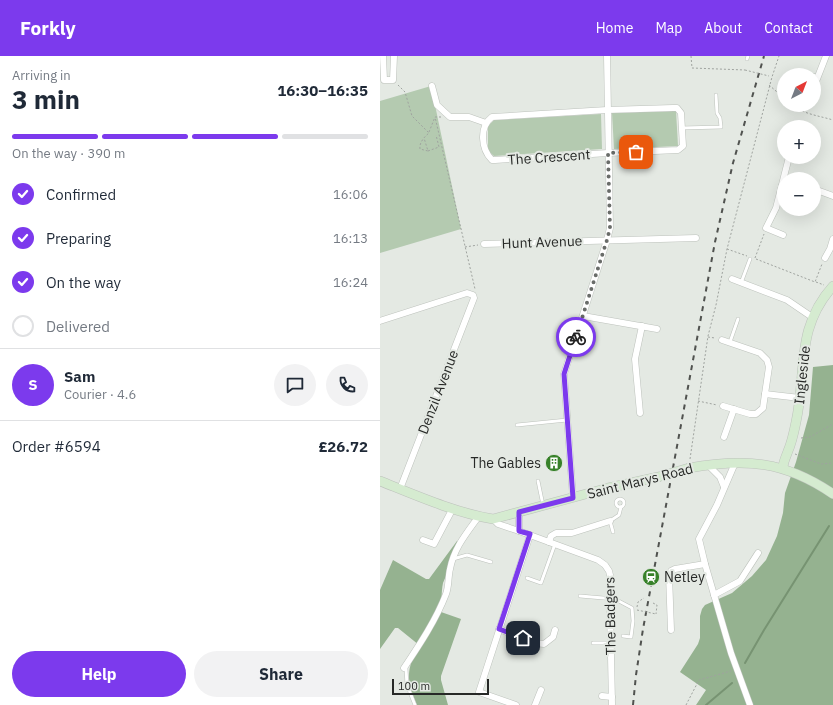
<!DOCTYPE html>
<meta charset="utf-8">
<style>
:root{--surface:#fff;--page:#f2f2f3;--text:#1f2937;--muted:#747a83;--line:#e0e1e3;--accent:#7c3aed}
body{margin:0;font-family:"IBM Plex Sans",sans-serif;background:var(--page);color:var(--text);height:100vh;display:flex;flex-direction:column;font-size:15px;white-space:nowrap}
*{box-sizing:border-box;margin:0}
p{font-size:13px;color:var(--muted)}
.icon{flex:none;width:22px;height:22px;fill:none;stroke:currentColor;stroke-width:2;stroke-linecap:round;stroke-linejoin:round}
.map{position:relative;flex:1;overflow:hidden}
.details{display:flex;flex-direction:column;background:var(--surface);width:380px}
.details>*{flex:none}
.needle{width:26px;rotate:42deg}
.controls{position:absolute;left:397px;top:12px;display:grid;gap:8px}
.controls a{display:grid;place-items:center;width:44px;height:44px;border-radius:50%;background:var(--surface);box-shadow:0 4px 16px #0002;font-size:20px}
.scale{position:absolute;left:12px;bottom:10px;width:97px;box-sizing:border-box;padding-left:4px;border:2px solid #272927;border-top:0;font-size:11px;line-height:14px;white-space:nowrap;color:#272927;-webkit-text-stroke:3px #e4e9e3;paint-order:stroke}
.pin{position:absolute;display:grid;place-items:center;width:34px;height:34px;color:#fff;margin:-17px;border-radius:8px;box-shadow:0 2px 6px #0006}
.courier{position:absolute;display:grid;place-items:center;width:40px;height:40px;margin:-20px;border:3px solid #7c3aed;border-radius:50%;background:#fff;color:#222;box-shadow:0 1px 5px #0007}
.head em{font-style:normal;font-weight:700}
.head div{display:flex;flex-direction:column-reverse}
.head{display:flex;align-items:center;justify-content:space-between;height:68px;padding:0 12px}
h1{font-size:26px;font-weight:700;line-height:30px}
.bar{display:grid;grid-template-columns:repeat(4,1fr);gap:6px 4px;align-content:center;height:48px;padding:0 12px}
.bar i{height:5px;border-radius:3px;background:var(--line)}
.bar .current{background:var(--accent)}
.bar p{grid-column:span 4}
.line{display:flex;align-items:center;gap:10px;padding:0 12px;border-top:1px solid var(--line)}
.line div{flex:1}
.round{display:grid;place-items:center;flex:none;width:42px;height:42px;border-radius:21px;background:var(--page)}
ol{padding:0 12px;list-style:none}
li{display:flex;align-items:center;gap:12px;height:44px}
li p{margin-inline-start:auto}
li .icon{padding:4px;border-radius:50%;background:var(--accent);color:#fff;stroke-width:4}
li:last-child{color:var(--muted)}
li i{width:22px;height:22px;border:2px solid var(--line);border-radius:50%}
.action{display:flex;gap:8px;margin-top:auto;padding:8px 12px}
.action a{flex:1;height:46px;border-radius:24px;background:var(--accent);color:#fff;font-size:16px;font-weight:700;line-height:46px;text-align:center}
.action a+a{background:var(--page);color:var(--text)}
header{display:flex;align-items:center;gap:24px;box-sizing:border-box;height:56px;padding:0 20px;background:var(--accent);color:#fff}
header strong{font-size:19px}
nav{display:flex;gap:22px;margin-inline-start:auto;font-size:14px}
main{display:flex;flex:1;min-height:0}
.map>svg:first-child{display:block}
</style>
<header>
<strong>Forkly</strong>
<nav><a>Home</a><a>Map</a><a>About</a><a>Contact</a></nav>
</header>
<main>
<section class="details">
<div class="head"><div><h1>3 min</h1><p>Arriving in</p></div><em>16:30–16:35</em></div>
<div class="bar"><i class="current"></i><i class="current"></i><i class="current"></i><i></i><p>On the way · 390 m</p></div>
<ol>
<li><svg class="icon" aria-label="check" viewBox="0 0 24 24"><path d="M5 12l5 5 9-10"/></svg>Confirmed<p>16:06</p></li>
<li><svg class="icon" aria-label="check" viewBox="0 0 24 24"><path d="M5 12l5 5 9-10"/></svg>Preparing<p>16:13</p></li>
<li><svg class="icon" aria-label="check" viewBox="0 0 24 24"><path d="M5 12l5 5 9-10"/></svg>On the way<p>16:24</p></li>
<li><i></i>Delivered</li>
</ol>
<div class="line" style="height:72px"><b class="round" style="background:var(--accent);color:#fff">S</b><div><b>Sam</b><p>Courier · 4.6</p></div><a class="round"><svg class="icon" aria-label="chat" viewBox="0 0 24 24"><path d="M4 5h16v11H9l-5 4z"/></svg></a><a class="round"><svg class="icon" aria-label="phone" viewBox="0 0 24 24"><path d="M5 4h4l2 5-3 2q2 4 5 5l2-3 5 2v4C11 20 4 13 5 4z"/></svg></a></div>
<div class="line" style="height:52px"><div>Order #6594</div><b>£26.72</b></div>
<div class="action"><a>Help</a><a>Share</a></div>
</section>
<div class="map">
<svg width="453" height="649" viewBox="0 0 453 649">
<rect width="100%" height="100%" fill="#e4e9e3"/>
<!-- green -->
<g fill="#b4cab0">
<polygon points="51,30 81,173 0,197 0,45"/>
<polygon points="296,55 298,90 234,93 232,57"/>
<polygon points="221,58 222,93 114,100 108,95 108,70 114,64"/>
</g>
<!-- forest -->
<g fill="#95b290">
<polygon points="453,309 453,649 316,649 326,634 300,616 318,588 320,582 320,560 322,553 325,549 352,537 372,520 386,504 397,480 403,457 405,437 416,406 429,359 433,311"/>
<path d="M77 485C79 499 68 514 63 527 61 536 62 547 61 556L81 563 61 620V624L68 649H37C26 622 26 615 39 589L18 572H15L0 593V534L13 504 46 523H49Z"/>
</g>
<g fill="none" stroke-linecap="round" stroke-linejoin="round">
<!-- stream -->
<g stroke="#779372" stroke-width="2">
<polyline points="365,607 384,574 449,470"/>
<polyline points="326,649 352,627"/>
</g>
<defs>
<g id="lane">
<polyline points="367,3 368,0"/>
<polyline points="302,72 341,71 340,62 337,57 336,39"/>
<polyline points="361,227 370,203"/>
<polyline points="350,286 358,263"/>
<polyline points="137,369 187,364"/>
<polyline points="158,425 163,449"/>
<circle cx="240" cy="447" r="4"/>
<polyline points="233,476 230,465 239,459 241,451"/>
<polyline points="73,503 87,499 111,506"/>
<polyline points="147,522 161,527 175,488"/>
<polyline points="200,540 235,543 252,552 253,565 251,581 243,580"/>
<polyline points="213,587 231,587"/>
<polyline points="24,612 26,613 27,629 35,649"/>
</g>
<g id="street">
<polyline points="3,0 4,24 13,24 14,0"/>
<polyline points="434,21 437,23 446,0"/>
<polyline points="52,30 57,49 70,61 89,61 106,67"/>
<path d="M293 52H297L301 57 303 90 298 94 228 97 115 104H112C101 93 99 71 112 61L227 54Z"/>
<polyline points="434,133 453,140"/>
<polyline points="403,179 386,172 396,152 409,101"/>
<polyline points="104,188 316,182"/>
<polyline points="445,202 450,193 453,183"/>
<polyline points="352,223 407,244 432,261"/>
<polyline points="203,260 277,273"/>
<polyline points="0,265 87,237 93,239 94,242 20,433"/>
<polyline points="342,284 380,297 387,304 389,311 385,338 383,352 376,358 370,358 343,350"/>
<polyline points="385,338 420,342"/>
<polyline points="260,357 255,303 262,270"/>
<polyline points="344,381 354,353"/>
<polyline points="355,407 337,449 319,483 325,508 351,597 370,649"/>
<polyline points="328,409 340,421 344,431"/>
<polyline points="193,442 184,318 227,184 230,172 227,0"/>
<polyline points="139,456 139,475"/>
<polyline points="113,463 118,468 139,475 218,504 225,509 229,515 231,523 230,553 232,648"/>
<polyline points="43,484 54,488 73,452"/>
<polyline points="169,486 171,480 176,477 192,477 230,465"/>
<polyline points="334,539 360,525 378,497"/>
<polyline points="119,573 155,587 164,588 173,581 175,574"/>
<polyline points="291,574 289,519 291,515 295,513 325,508"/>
<path d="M24 612C40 588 56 564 66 538 69 530 68 521 70 513 74 492 86 478 99 460"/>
<polyline points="222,640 232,641"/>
<polyline points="136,649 99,636 150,479"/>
<polyline points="155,649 161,634"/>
</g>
<g id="secondary">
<path d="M309 412C366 402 405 405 453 438"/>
<path d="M403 412C403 406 406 401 408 395 412 386 414 376 416 366 427 315 415 272 453 230"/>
<path d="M0 425C35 439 76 457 113 463L228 432 278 421"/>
</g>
</defs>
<!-- lane casing -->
<use href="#lane" stroke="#bdc2bc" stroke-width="4"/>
<!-- street casing -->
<use href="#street" stroke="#bdc2bc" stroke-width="7"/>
<!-- secondary casing -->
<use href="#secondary" stroke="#bdc2bc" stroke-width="10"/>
<!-- path -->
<g stroke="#9fa39f" stroke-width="1" stroke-dasharray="2 2" stroke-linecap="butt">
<polyline points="311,0 312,12 365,14"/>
<path d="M18 29 25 36 32 60 49 77C44 81 39 87 40 93L48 95 44 82"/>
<polyline points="389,29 404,42"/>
<path d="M412 49C423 58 440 60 453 64"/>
<polyline points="61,61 55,61 95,233"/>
<polyline points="49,76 55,61"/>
<polyline points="48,95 59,91 56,79"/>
<polyline points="85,191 98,189"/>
<polyline points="347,193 367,200"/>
<polyline points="375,202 384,178"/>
<polyline points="376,203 435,226 442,208"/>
<polyline points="436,226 444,229"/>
<polyline points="328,281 335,282"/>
<polyline points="318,345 337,349"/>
<polyline points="421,382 430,381 453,368"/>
<polyline points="415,398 441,408 453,407"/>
<polyline points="310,403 328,280 336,249 347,193 392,21 399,0"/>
<polyline points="273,547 277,549 276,558"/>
<polyline points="257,551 258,546 264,542"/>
<polyline points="306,649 319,624 351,615"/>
</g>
<!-- lane -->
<use href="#lane" stroke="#fff" stroke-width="3"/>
<!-- street -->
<use href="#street" stroke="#fff" stroke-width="6"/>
<!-- secondary -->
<use href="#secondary" stroke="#d5ebd0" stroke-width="9"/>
<!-- rail -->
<polyline stroke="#50524f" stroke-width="2" stroke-dasharray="5 5" stroke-linecap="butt" points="253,649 256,619 263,573 335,186 353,107 384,0"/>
<defs>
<polyline id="secondary-bridge" points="278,421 309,412"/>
</defs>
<!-- secondary-bridge casing -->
<use href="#secondary-bridge" stroke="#bdc2bc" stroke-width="10" stroke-linecap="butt"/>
<!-- path-bridge -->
<g stroke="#9fa39f" stroke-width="1" stroke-dasharray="2 2" stroke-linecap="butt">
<polyline points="365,14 389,20"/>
<polyline points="257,554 276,558"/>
</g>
<!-- secondary-bridge -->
<use href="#secondary-bridge" stroke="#d5ebd0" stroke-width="9"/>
</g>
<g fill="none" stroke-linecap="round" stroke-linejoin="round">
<!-- done -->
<polyline stroke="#696c69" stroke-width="4" stroke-dasharray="0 7.2" points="196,281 227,184 230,172 228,97 256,96"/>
<!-- route -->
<polyline stroke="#7c3aed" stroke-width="5" points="143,582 119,573 150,478 139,475 139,456 193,442 184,318 196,281"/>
</g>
<!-- icons -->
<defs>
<symbol id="building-disc" viewBox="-11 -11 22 22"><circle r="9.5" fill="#378129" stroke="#e4e9e3"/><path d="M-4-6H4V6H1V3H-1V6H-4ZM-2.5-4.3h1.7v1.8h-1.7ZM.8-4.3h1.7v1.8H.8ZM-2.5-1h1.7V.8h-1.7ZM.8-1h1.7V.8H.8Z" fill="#fff"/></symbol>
<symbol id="station-disc" viewBox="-11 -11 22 22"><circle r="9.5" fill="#378129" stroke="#e4e9e3"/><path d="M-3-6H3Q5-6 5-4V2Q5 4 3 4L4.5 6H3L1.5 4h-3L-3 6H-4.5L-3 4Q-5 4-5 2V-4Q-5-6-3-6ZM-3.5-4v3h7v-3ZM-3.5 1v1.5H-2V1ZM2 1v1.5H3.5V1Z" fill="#fff"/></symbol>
</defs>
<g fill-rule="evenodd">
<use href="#building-disc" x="164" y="397" width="20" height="20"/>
<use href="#station-disc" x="261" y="511" width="20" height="20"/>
</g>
<g text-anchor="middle" stroke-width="4" stroke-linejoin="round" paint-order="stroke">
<!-- street labels -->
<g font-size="14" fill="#272927" stroke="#e4e9e3">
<text transform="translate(169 101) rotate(-4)" y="5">The Crescent</text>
<text transform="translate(162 186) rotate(-2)" y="5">Hunt Avenue</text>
<text transform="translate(422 319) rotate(-84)" y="5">Ingleside</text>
<text transform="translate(58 336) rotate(-69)" y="5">Denzil Avenue</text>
<text transform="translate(260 425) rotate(-14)" y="5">Saint Marys Road</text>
<text transform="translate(230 560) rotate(-91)" y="5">The Badgers</text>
</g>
<!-- poi labels -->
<g font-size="14" fill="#272927" stroke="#e4e9e3" text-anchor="end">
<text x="161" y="412">The Gables</text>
<text x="284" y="526" text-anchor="start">Netley</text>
</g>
</g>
</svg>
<div class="controls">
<a><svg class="needle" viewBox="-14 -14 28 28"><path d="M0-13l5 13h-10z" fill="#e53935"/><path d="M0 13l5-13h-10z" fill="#747a83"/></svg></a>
<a>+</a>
<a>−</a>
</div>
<div class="scale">100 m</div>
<div class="pin" style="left:256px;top:96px;background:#ea580c"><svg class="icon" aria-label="bag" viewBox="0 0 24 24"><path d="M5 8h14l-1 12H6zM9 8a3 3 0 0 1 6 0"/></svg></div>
<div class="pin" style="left:143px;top:582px;background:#1f2937"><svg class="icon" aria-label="home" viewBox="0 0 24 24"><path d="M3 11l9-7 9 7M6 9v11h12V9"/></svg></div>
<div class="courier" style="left:196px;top:281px"><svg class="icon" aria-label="bike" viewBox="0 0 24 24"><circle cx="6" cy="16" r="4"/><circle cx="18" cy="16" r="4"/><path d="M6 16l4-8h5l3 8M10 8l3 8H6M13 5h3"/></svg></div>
</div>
</main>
